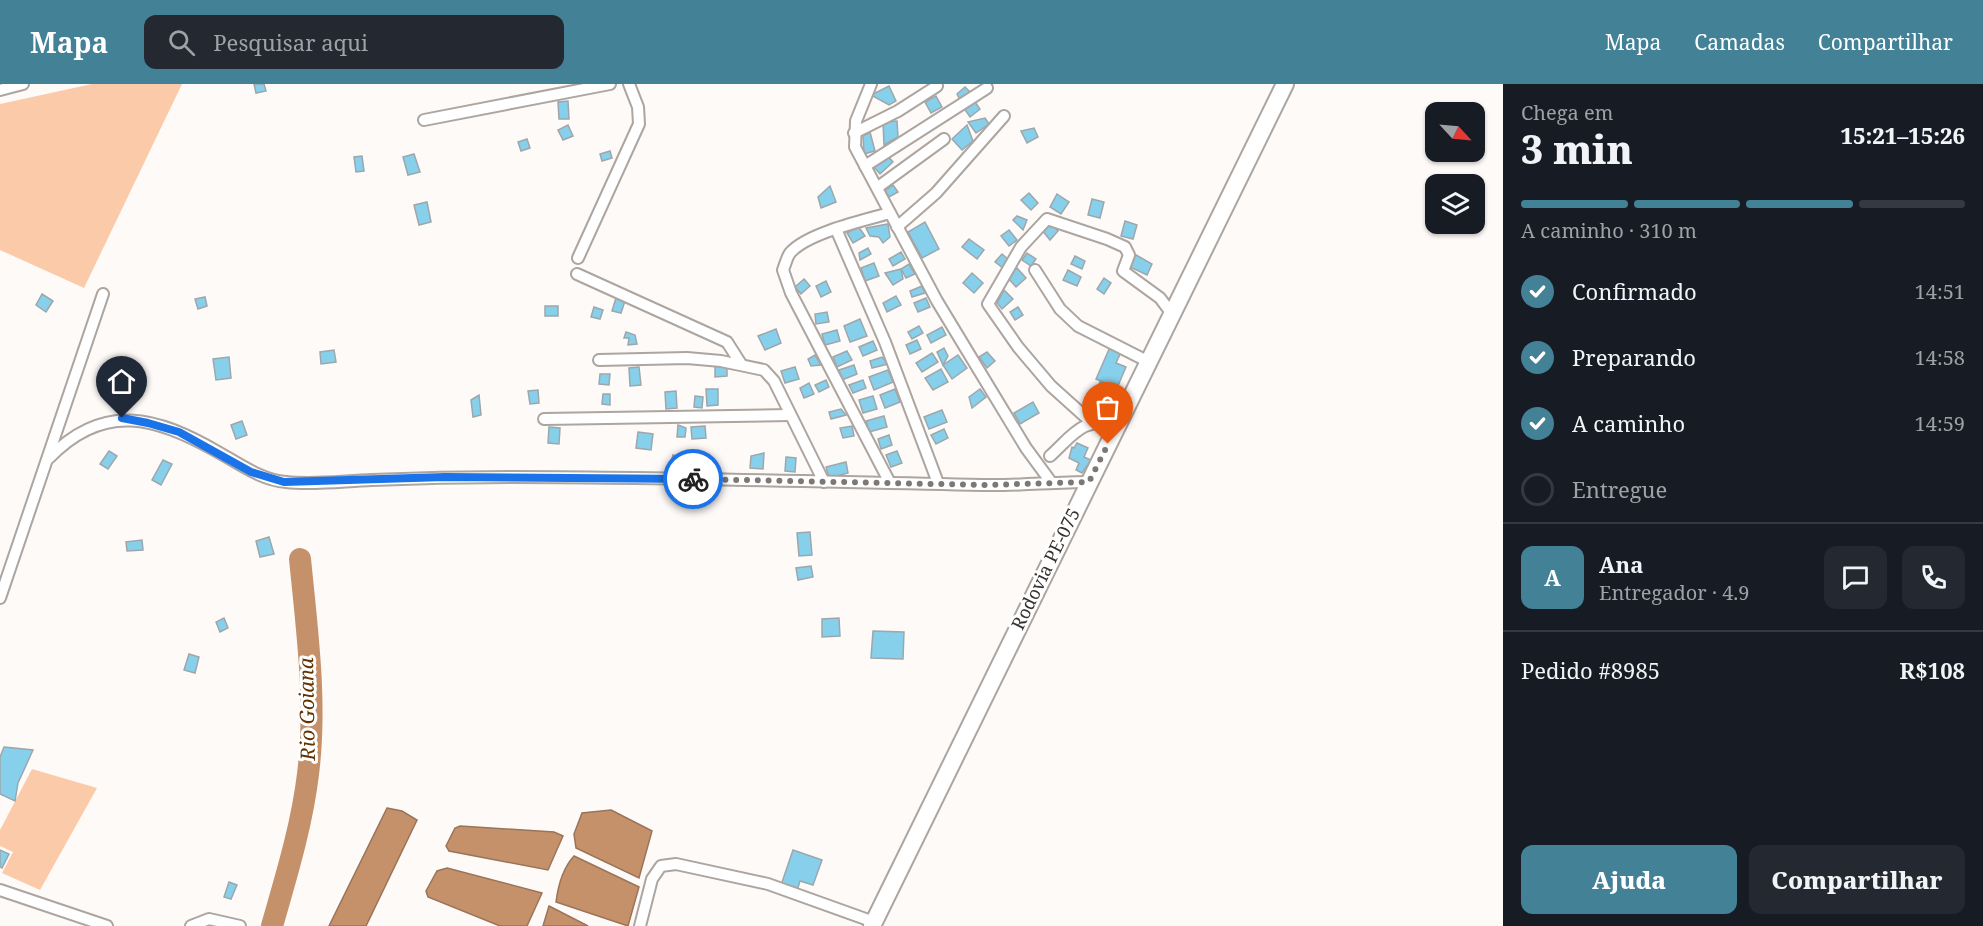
<!DOCTYPE html>
<html lang="pt">
<meta charset="utf-8">
<style>
:root{--surface:#171b24;--page:#242831;--text:#f1f3f6;--muted:#9ea1a6;--line:#363941;--accent:#438197}
body{margin:0;font-family:"Noto Serif",serif;background:var(--page);color:var(--text);height:100vh;display:flex;flex-direction:column;font-size:22px;white-space:nowrap}
*{box-sizing:border-box;margin:0}
p{font-size:20px;color:var(--muted)}
.icon{flex:none;width:33px;height:33px;fill:none;stroke:currentColor;stroke-width:2;stroke-linecap:round;stroke-linejoin:round}
.map{position:relative;flex:1;overflow:hidden}
.sheet{display:flex;flex-direction:column;background:var(--surface);width:480px}
.sheet>*{flex:none}
.needle{width:39px;rotate:116deg}
.fabs{position:absolute;left:1425px;top:18px;display:grid;gap:12px}
.fabs a{display:grid;place-items:center;width:60px;height:60px;border-radius:12px;background:var(--surface);box-shadow:0 2px 4px #0004;font-size:30px}
.pin{position:absolute;display:grid;place-items:center;width:51px;height:51px;color:#fff;margin:-62px -26px;border-radius:50% 50% 50% 0;rotate:-45deg;box-shadow:0 0 6px #0007}
.pin .icon{rotate:45deg}
.courier{position:absolute;display:grid;place-items:center;width:60px;height:60px;margin:-30px;border:4px solid #1a73e8;border-radius:50%;background:#fff;color:#222;box-shadow:0 2px 8px #0007}
.overview em{font-style:normal;font-weight:800}
.overview div{display:flex;flex-direction:column-reverse}
.overview{display:flex;align-items:center;justify-content:space-between;height:102px;padding:0 18px}
h1{font-size:39px;font-weight:800;line-height:45px}
.bar{display:grid;grid-template-columns:repeat(4,1fr);gap:9px 6px;align-content:center;height:72px;padding:0 18px}
.bar i{height:8px;border-radius:4px;background:var(--line)}
.bar .selected{background:var(--accent)}
.bar p{grid-column:span 4}
.line{display:flex;align-items:center;gap:15px;padding:0 18px;border-top:2px solid var(--line)}
.line div{flex:1}
.round{display:grid;place-items:center;flex:none;width:63px;height:63px;border-radius:12px;background:var(--page)}
ol{padding:0 18px;list-style:none}
li{display:flex;align-items:center;gap:18px;height:66px}
li p{margin-inline-start:auto}
li .icon{padding:6px;border-radius:50%;background:var(--accent);color:#fff;stroke-width:4}
li:last-child{color:var(--muted)}
li i{width:33px;height:33px;border:3px solid var(--line);border-radius:50%}
.primary-button{display:flex;gap:12px;margin-top:auto;padding:12px 18px}
.primary-button a{flex:1;height:69px;border-radius:12px;background:var(--accent);color:#fff;font-size:24px;font-weight:800;line-height:69px;text-align:center}
.primary-button a+a{background:var(--page);color:var(--text)}
header{display:flex;align-items:center;gap:36px;box-sizing:border-box;height:84px;padding:0 30px;background:var(--accent);color:#fff}
header strong{font-size:28px}
nav{display:flex;gap:33px;margin-inline-start:auto;font-size:21px}
.search{width:420px;height:54px;background:var(--page);display:flex;align-items:center;gap:15px;box-sizing:border-box;padding:0 21px;border-radius:12px;color:var(--muted);font-size:22px}
main{display:flex;flex:1;min-height:0}
.map>svg:first-child{display:block}
</style>
<header>
<strong>Mapa</strong>
<div class="search"><svg class="icon" aria-label="search" viewBox="0 0 24 24"><circle cx="10" cy="10" r="6"/><path d="M15 15l6 6"/></svg>Pesquisar aqui</div>
<nav><a>Mapa</a><a>Camadas</a><a>Compartilhar</a></nav>
</header>
<main>
<div class="map">
<svg width="1503" height="842" viewBox="0 0 1503 842">
<rect width="100%" height="100%" fill="#fefaf8"/>
<!-- green -->
<g fill="#fbcba9">
<polygon points="92,0 182,0 84,204 0,166 0,20"/>
<polygon points="32,685 97,704 40,806 2,789 13,768 0,762 0,746"/>
</g>
<!-- water -->
<g fill="#c5916b" stroke="#9a7459" stroke-width="1.5">
<polygon points="387,724 402,727 417,736 366,842 329,842"/>
<polygon points="611,726 652,747 639,794 576,764 574,750 582,729"/>
<polygon points="460,742 554,748 563,752 548,786 449,767 446,762 455,744"/>
<path d="M574 772 639 803 628 842 556 818C558 802 563 784 574 772Z"/>
<polygon points="447,784 542,809 527,842 500,842 428,813 426,807 437,787"/>
<polygon points="549,822 588,842 543,842"/>
</g>
<g fill="none" stroke-linecap="round" stroke-linejoin="round">
<!-- river -->
<path stroke="#c5916b" stroke-width="22" d="M272 842C286 793 302 741 308 690 317 619 307 546 300 475"/>
</g>
<!-- building -->
<g fill="#86d0eb" stroke="#9da7ab" stroke-width="1.5">
<polygon points="254,0 264,0 266,7 256,9"/>
<polygon points="889,2 896,17 889,21 871,11"/>
<polygon points="965,3 971,9 961,18 957,10"/>
<polygon points="936,12 942,23 931,29 925,18"/>
<polygon points="973,15 980,25 970,33 963,23"/>
<polygon points="568,17 569,35 559,35 558,18"/>
<polygon points="985,34 989,40 976,49 968,38"/>
<polygon points="897,37 898,53 884,61 883,38"/>
<polygon points="568,41 573,52 563,56 558,46"/>
<polygon points="967,41 973,57 962,66 952,55"/>
<polygon points="1034,44 1038,53 1027,59 1021,47"/>
<polygon points="870,48 875,67 864,70 863,52"/>
<polygon points="527,55 530,64 521,67 518,58"/>
<polygon points="610,67 612,74 602,77 600,70"/>
<polygon points="414,70 420,88 408,91 403,73"/>
<polygon points="886,70 893,78 880,90 873,82"/>
<polygon points="362,72 364,87 356,88 354,73"/>
<polygon points="893,101 898,108 889,113 885,107"/>
<polygon points="830,102 836,118 821,124 818,113"/>
<polygon points="1029,109 1038,119 1031,126 1021,116"/>
<polygon points="1057,110 1069,118 1061,130 1050,123"/>
<polygon points="1092,115 1104,118 1100,134 1088,131"/>
<polygon points="427,118 431,138 419,141 414,121"/>
<polygon points="1017,132 1027,136 1023,146 1013,136"/>
<polygon points="1125,137 1137,141 1133,155 1121,152"/>
<polygon points="925,138 939,165 922,174 908,148"/>
<polygon points="1051,138 1058,147 1050,156 1042,146"/>
<polygon points="888,140 890,153 883,159 879,153 870,152 866,144"/>
<polygon points="858,142 865,152 853,159 847,149"/>
<polygon points="1009,146 1017,156 1009,162 1001,152"/>
<polygon points="969,155 984,166 977,175 962,163"/>
<polygon points="868,164 871,170 860,176 859,169"/>
<polygon points="901,168 905,175 893,182 889,175"/>
<polygon points="1027,169 1036,175 1031,182 1022,176"/>
<polygon points="1002,170 1009,176 1003,184 995,178"/>
<polygon points="1136,171 1152,180 1147,191 1130,183"/>
<polygon points="1075,172 1085,177 1082,185 1071,180"/>
<polygon points="874,179 879,192 865,197 861,184"/>
<polygon points="909,180 915,190 906,194 901,185"/>
<polygon points="1017,184 1026,194 1016,203 1007,193"/>
<polygon points="901,185 903,195 893,201 885,189"/>
<polygon points="1068,186 1081,193 1077,202 1063,196"/>
<polygon points="972,189 983,199 974,209 963,199"/>
<polygon points="1104,194 1111,199 1104,210 1097,205"/>
<polygon points="804,195 810,202 801,210 795,203"/>
<polygon points="826,197 831,208 821,213 816,202"/>
<polygon points="922,202 925,209 912,213 910,207"/>
<polygon points="1004,206 1013,215 1002,225 997,219"/>
<polygon points="42,210 53,217 46,228 36,221"/>
<polygon points="896,212 901,221 887,228 883,219"/>
<polygon points="205,213 207,222 198,225 195,215"/>
<polygon points="616,214 625,217 621,229 612,227"/>
<polygon points="926,214 930,223 918,228 914,219"/>
<rect x="545" y="222" width="13" height="10"/>
<polygon points="594,223 603,226 600,235 591,233"/>
<polygon points="1018,223 1023,231 1015,236 1010,228"/>
<polygon points="827,228 829,238 816,240 815,230"/>
<polygon points="860,235 867,252 850,258 844,242"/>
<polygon points="919,242 923,249 912,255 908,248"/>
<polygon points="942,243 946,251 931,259 927,251"/>
<polygon points="776,245 781,259 765,266 758,252"/>
<polygon points="837,246 840,257 825,261 822,250"/>
<polygon points="626,248 635,251 637,260 628,261 629,254 624,254"/>
<polygon points="917,256 921,265 910,270 906,261"/>
<polygon points="873,257 877,266 863,272 859,263"/>
<polygon points="1110,263 1121,268 1116,279 1126,283 1117,304 1096,295"/>
<polygon points="944,264 948,272 943,281 937,268"/>
<polygon points="334,266 336,278 321,280 320,268"/>
<polygon points="847,267 852,276 837,283 833,273"/>
<polygon points="987,268 995,277 987,284 979,273"/>
<polygon points="932,269 938,278 922,288 916,279"/>
<polygon points="815,271 821,281 811,282 808,275"/>
<polygon points="958,271 967,284 952,295 943,281"/>
<polygon points="229,273 231,294 216,296 213,275"/>
<polygon points="882,273 888,280 872,284 870,277"/>
<polygon points="854,281 857,290 842,296 839,286"/>
<polygon points="715,282 727,282 727,292 715,293"/>
<polygon points="639,283 641,301 630,302 629,284"/>
<polygon points="795,283 799,295 785,299 781,287"/>
<polygon points="941,285 948,298 933,306 925,294"/>
<polygon points="888,286 893,298 874,306 869,293"/>
<polygon points="600,290 610,290 609,301 599,300"/>
<polygon points="826,296 829,303 819,308 815,301"/>
<polygon points="863,296 866,304 853,309 849,301"/>
<polygon points="1100,298 1111,303 1103,322 1092,317"/>
<polygon points="809,299 814,310 804,314 800,304"/>
<polygon points="706,305 718,305 718,321 707,322"/>
<polygon points="895,305 900,318 885,324 880,311"/>
<polygon points="980,305 986,313 972,324 969,313"/>
<polygon points="538,306 539,319 530,320 528,307"/>
<polygon points="676,307 677,324 666,325 665,308"/>
<polygon points="603,310 610,310 610,321 602,320"/>
<polygon points="479,311 481,331 473,333 471,316"/>
<polygon points="695,312 703,313 702,324 694,323"/>
<polygon points="873,312 877,325 863,329 859,316"/>
<polygon points="1033,318 1039,329 1020,340 1014,329"/>
<polygon points="841,325 846,331 831,335 829,328"/>
<polygon points="942,326 947,338 929,345 924,333"/>
<polygon points="884,332 887,343 869,348 866,337"/>
<polygon points="242,337 247,351 236,355 231,341"/>
<polygon points="678,341 686,344 685,353 677,353"/>
<polygon points="705,342 706,354 692,355 691,343"/>
<polygon points="852,342 854,352 843,354 840,344"/>
<polygon points="549,343 560,344 559,360 548,359"/>
<polygon points="944,345 948,354 936,360 931,351"/>
<polygon points="638,348 653,350 651,366 636,364"/>
<polygon points="889,351 892,361 881,365 878,355"/>
<polygon points="1077,359 1088,364 1084,373 1091,376 1082,389 1076,386 1079,379 1069,374 1072,363 1074,364"/>
<polygon points="109,367 117,372 108,385 100,380"/>
<polygon points="897,367 902,379 891,383 886,371"/>
<polygon points="764,369 763,385 750,384 751,372"/>
<polygon points="673,371 682,373 680,385 670,383"/>
<polygon points="786,373 796,374 795,388 785,387"/>
<polygon points="163,376 172,380 161,401 152,396"/>
<polygon points="846,378 848,389 829,394 826,383"/>
<polygon points="810,448 812,471 799,472 797,449"/>
<polygon points="269,453 274,470 260,473 256,457"/>
<polygon points="142,456 143,466 127,467 126,458"/>
<polygon points="811,482 813,493 798,496 796,484"/>
<polygon points="224,534 228,544 220,548 216,538"/>
<polygon points="839,534 840,552 822,553 822,535"/>
<polygon points="873,547 904,548 903,575 871,574"/>
<polygon points="189,570 199,573 195,589 184,586"/>
<polygon points="4,663 33,666 18,699 15,717 0,710 0,673"/>
<polygon points="0,766 9,770 2,784 0,783"/>
<polygon points="793,766 822,776 813,801 800,797 796,810 780,804"/>
<polygon points="229,798 237,801 231,815 224,813"/>
</g>
<g fill="none" stroke-linecap="round" stroke-linejoin="round">
<defs>
<g id="minor">
<polyline points="871,0 856,37 855,63 937,217 1026,364 1051,398"/>
<polyline points="0,6 23,0"/>
<polyline points="424,36 610,0"/>
<polyline points="854,49 898,27 937,2"/>
<polyline points="865,82 987,4"/>
<polyline points="878,103 944,55"/>
<path d="M890 129C865 136 807 149 790 169 787 173 785 181 783 186L791 209 890 399"/>
<polyline points="897,143 936,109 1004,32"/>
<polyline points="836,145 885,258 938,399"/>
<polyline points="578,174 639,40 638,23 629,0"/>
<polyline points="1035,186 1060,225 1078,242 1149,278"/>
<polyline points="577,190 727,258 741,280"/>
<polyline points="599,276 687,274 721,277 764,286 774,297 824,398"/>
<polyline points="544,335 790,331"/>
<polyline points="1091,338 1051,302 1018,263 988,220 1021,163 1047,135 1107,155 1125,163 1129,171 1123,187 1160,214 1172,230"/>
<path d="M1050 372C1073 351 1084 331 1117 342"/>
<path d="M49 374C104 317 157 333 218 368 240 380 261 396 286 398 314 401 343 397 372 396 418 394 464 393 511 393 668 393 825 398 982 401 1017 402 1053 398 1089 398"/>
<polyline points="0,514 103,210"/>
<polyline points="0,806 107,842"/>
<polyline points="191,842 209,835 240,842"/>
<polyline points="640,842 652,795 661,782 676,780 768,800 874,838"/>
</g>
<polyline id="primary" points="872,842 1285,0"/>
</defs>
<!-- minor casing -->
<use href="#minor" stroke="#ada59f" stroke-width="14"/>
<!-- primary casing -->
<use href="#primary" stroke="#ada59f" stroke-width="20"/>
<!-- minor -->
<use href="#minor" stroke="#fff" stroke-width="10"/>
<!-- primary -->
<use href="#primary" stroke="#fff" stroke-width="16"/>
</g>
<g fill="none" stroke-linecap="round" stroke-linejoin="round">
<!-- done -->
<polyline stroke="#7c7876" stroke-width="6" stroke-dasharray="0 10.8" points="693,395 985,401 1089,398 1108,360"/>
<!-- route -->
<polyline stroke="#1a73e8" stroke-width="8" points="122,334 148,339 179,348 251,388 284,398 445,393 693,395"/>
</g>
<g text-anchor="middle" stroke-width="6" stroke-linejoin="round" paint-order="stroke">
<!-- street labels -->
<g font-size="18" fill="#363230" stroke="#fff">
<text transform="translate(1046 485) rotate(-64)" y="6">Rodovia PE-075</text>
</g>
<!-- water labels -->
<g font-size="20" font-style="italic" fill="#633201" stroke="#fff">
<text transform="translate(307 625) rotate(-91)" y="7">Rio Goiana</text>
</g>
</g>
</svg>
<div class="fabs">
<a><svg class="needle" viewBox="-14 -14 28 28"><path d="M0-13l5 13h-10z" fill="#e53935"/><path d="M0 13l5-13h-10z" fill="#9ea1a6"/></svg></a>
<a><svg class="icon" aria-label="layers" viewBox="0 0 24 24"><path d="M12 4l9 5-9 5-9-5zM3 14l9 5 9-5"/></svg></a>
</div>
<div class="pin" style="left:1108px;top:360px;background:#ea580c"><svg class="icon" aria-label="bag" viewBox="0 0 24 24"><path d="M5 8h14l-1 12H6zM9 8a3 3 0 0 1 6 0"/></svg></div>
<div class="pin" style="left:122px;top:334px;background:#1f2937"><svg class="icon" aria-label="home" viewBox="0 0 24 24"><path d="M3 11l9-7 9 7M6 9v11h12V9"/></svg></div>
<div class="courier" style="left:693px;top:395px"><svg class="icon" aria-label="bike" viewBox="0 0 24 24"><circle cx="6" cy="16" r="4"/><circle cx="18" cy="16" r="4"/><path d="M6 16l4-8h5l3 8M10 8l3 8H6M13 5h3"/></svg></div>
</div>
<section class="sheet">
<div class="overview"><div><h1>3 min</h1><p>Chega em</p></div><em>15:21–15:26</em></div>
<div class="bar"><i class="selected"></i><i class="selected"></i><i class="selected"></i><i></i><p>A caminho · 310 m</p></div>
<ol>
<li><svg class="icon" aria-label="check" viewBox="0 0 24 24"><path d="M5 12l5 5 9-10"/></svg>Confirmado<p>14:51</p></li>
<li><svg class="icon" aria-label="check" viewBox="0 0 24 24"><path d="M5 12l5 5 9-10"/></svg>Preparando<p>14:58</p></li>
<li><svg class="icon" aria-label="check" viewBox="0 0 24 24"><path d="M5 12l5 5 9-10"/></svg>A caminho<p>14:59</p></li>
<li><i></i>Entregue</li>
</ol>
<div class="line" style="height:108px"><b class="round" style="background:var(--accent);color:#fff">A</b><div><b>Ana</b><p>Entregador · 4.9</p></div><a class="round"><svg class="icon" aria-label="chat" viewBox="0 0 24 24"><path d="M4 5h16v11H9l-5 4z"/></svg></a><a class="round"><svg class="icon" aria-label="phone" viewBox="0 0 24 24"><path d="M5 4h4l2 5-3 2q2 4 5 5l2-3 5 2v4C11 20 4 13 5 4z"/></svg></a></div>
<div class="line" style="height:78px"><div>Pedido #8985</div><b>R$108</b></div>
<div class="primary-button"><a>Ajuda</a><a>Compartilhar</a></div>
</section>
</main>
